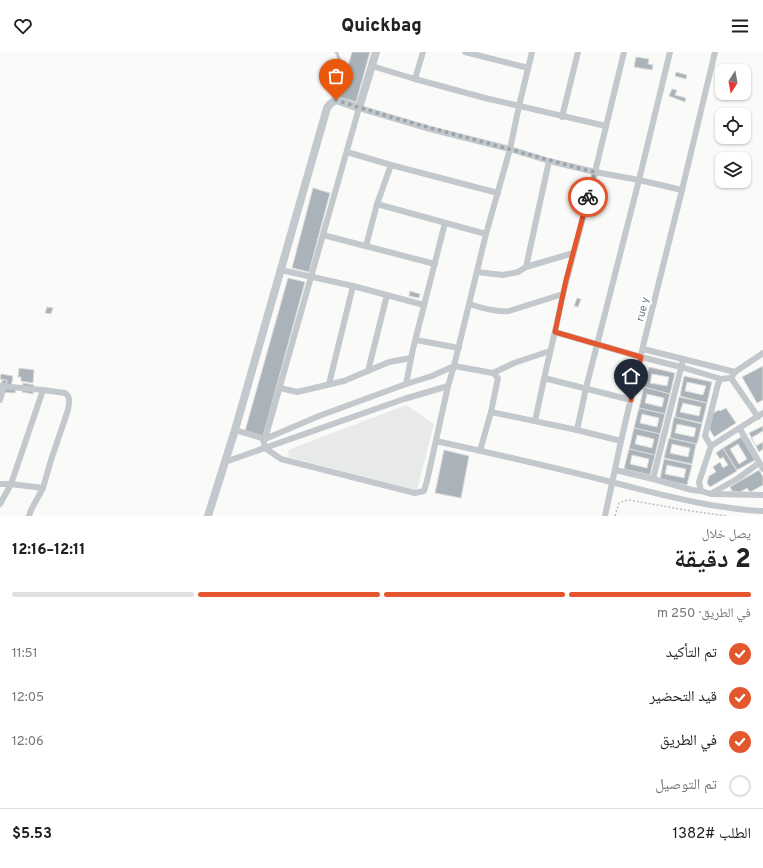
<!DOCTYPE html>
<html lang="ar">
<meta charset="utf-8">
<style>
:root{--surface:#fff;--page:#f2f2f2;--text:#222;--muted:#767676;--line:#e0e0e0;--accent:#e4572e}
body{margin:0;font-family:Overpass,"Noto Naskh Arabic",sans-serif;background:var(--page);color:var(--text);direction:rtl;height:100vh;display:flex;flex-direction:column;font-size:15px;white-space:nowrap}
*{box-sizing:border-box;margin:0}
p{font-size:13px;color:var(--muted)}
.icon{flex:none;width:22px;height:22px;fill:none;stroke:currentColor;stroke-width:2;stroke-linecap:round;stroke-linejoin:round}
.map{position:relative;height:464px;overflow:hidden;direction:ltr}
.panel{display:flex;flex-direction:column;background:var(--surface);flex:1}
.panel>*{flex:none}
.needle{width:26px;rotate:191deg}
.fabs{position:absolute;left:715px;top:12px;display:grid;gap:8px}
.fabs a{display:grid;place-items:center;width:36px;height:36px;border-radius:8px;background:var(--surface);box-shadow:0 1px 3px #0004;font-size:20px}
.pin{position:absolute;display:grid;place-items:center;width:34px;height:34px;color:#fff;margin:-41px -17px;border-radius:50% 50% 50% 0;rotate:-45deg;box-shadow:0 0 4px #0007}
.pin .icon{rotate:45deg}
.courier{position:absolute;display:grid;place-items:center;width:40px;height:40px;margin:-20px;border:3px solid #e4572e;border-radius:50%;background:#fff;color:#222;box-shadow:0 1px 5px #0007}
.head em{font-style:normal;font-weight:800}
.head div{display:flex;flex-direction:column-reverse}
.head{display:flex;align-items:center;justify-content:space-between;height:68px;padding:0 12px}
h1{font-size:26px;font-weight:800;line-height:30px}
.bar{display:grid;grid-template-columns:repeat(4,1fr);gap:6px 4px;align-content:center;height:48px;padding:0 12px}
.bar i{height:5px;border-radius:3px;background:var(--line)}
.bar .selected{background:var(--accent)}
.bar p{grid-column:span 4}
.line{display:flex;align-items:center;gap:10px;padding:0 12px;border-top:1px solid var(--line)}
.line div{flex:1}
ol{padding:0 12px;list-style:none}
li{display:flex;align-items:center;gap:12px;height:44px}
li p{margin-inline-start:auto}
li .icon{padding:4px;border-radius:50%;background:var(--accent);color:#fff;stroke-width:4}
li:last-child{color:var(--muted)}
li i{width:22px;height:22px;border:2px solid var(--line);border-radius:50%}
header{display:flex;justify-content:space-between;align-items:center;height:52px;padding:0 12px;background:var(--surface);font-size:18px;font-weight:800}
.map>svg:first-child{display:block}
</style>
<header><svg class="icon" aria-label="menu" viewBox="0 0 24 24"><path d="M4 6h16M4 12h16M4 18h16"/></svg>Quickbag<svg class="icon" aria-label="heart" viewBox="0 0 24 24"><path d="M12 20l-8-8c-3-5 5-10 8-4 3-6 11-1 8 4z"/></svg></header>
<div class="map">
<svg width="763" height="464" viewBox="0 0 763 464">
<rect width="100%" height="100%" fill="#fafaf8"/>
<!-- built -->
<polygon fill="#e8e9e9" points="406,353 434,372 417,438 289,405 288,398"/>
<!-- building -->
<g fill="#aab3b9" stroke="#dcdcda" fill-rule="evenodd">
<polygon points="352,0 370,0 356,50 339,45"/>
<polygon points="636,5 649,7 648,12 653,13 652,18 634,15"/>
<polygon points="676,20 687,23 686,27 675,24"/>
<polygon points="672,37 677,38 675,43 686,46 685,50 669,44"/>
<polygon points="313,136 330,141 309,220 292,216"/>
<polygon points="288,226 305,230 263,384 245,379"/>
<polygon points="410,239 420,242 419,246 409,244"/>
<polygon points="577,246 581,247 578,255 574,254"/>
<polygon points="47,255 53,256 51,262 45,261"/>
<polygon points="763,314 763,348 757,351 742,325"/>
<path d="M649 315 675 321 670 342 644 335ZM652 322 669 325 667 334 650 331Z"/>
<polygon points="19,316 34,318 33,331 21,329 21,325 18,325"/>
<polygon points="1,322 13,324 11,336 6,335 7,328 0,327"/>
<path d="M684 324 712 330 707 351 680 344ZM687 330 706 334 703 343 685 339Z"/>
<polygon points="2,328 7,328 6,336 16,333 15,341 1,340"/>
<polygon points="23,331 34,333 33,342 22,340"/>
<path d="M644 335 670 342 665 362 639 356ZM647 342 664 346 662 355 645 351Z"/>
<path d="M679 345 707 351 702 371 675 365ZM683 351 701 355 699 364 680 360Z"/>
<path d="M639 356 665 362 660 382 634 376ZM642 362 659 366 657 375 640 371Z"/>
<polygon points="726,356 736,371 714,385 709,376 710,375 713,361 719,358 720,359"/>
<path d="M674 365 702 372 697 392 670 386ZM677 372 696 376 694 385 675 381Z"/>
<polygon points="763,374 763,379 751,386 756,394 763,390 763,397 759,400 749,381"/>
<path d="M634 376 660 382 655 403 629 397ZM637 383 654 387 652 396 635 392Z"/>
<path d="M741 385 755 408 737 418 723 396ZM738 392 747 407 739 412 730 397Z"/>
<path d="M669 386 696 392 692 412 664 406ZM672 392 690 396 688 405 670 401Z"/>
<polygon points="723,396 737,419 710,435 707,431 709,424 716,420 713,415 720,410 723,416 728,413 723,405 720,407 716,401"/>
<path d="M629 397 655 403 650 423 624 417ZM632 403 649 407 647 416 630 412Z"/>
<polygon points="444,398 469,404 461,446 435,441"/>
<path d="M664 407 692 413 687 433 660 427ZM667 413 686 417 684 426 665 422Z"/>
<polygon points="759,418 763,425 763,433 750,440 747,436 740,440 732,439 730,435"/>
</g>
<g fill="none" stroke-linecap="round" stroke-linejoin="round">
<!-- path -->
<polyline stroke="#bbbfc2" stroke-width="1.5" stroke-dasharray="2 2" stroke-linecap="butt" points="615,464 619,451 624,449 629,448 691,459 727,464"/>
<!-- service -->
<polyline stroke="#c3c8cc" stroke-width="3" points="333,48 340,10 337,1 336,0"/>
<!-- minor -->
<g stroke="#c3c8cc" stroke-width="6">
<polyline points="465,0 528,16"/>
<polyline points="372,14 415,27 485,46 606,74"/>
<polyline points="415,27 423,0"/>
<polyline points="562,65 578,0"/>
<polyline points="347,100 391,113 498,141"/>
<polyline points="377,152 486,182"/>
<polyline points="323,183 435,212"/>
<polyline points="366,194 377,152 391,113"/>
<polyline points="526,215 549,109"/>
<polyline points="281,218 353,234 424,253"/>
<polyline points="477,220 503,223 518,220 526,215 573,201"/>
<path d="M469 252C482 256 495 260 509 259L563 242"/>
<polyline points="555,280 641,305 681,315 721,327"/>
<polyline points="416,288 459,296"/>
<polyline points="643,297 735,320"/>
<polyline points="763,301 735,320 731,326 721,327 718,332 705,384 711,394 699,430 701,439 711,442 763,443"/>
<polyline points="368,319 387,243"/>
<polyline points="493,321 514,311 550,299"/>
<polyline points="544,326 631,348"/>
<polyline points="731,326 758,365"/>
<polyline points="329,332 353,234"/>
<polyline points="406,332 413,297 445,171"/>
<polyline points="0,334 43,338 11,432 0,452"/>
<polyline points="280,336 297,340 344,329 389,310 411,306"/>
<polyline points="0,348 4,334"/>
<polyline points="491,360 577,378 621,389 644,290 682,138 715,0"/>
<polyline points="535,369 546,318 556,275 563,242 595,120 624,0"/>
<polyline points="740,377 763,417"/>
<polyline points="235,378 265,387 319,364 406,332 432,324 454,314 493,321 498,326 491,360 480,399"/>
<polyline points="577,378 586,336 639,128 670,0"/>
<polyline points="263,387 265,396 281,407 415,441 424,439 427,429 448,334 454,314 486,182 510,97 519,54 532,0"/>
<polyline points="265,387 359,56 430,77 510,97 549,109 595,120 639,128 682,138"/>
<path d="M436 389C495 402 553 415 611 430 648 439 686 450 724 455 737 457 750 459 763 459"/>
<polyline points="711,394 763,361"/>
<polyline points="225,410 404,347 448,334"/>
<polyline points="615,418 653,427 692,438 701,439"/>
<polyline points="653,427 683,308"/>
<polyline points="0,432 11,432 43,436"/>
<polyline points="712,441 737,427 759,411"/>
<path d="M29 464 31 458 43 436 51 408 68 358C69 351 71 345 65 341L43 338"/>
<polyline points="605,464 621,389"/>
</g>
<!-- tertiary -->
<polyline stroke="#c3c8cc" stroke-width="8" points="208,464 235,378 327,56 330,52 336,48 359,56 376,0"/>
</g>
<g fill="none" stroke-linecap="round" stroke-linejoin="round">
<!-- done -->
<path stroke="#99a4ac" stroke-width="4" stroke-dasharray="0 7.2" d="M336 48C393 67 451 81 509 97 538 105 566 113 595 120L588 145"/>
<!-- route -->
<polyline stroke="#e4572e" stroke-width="5" points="588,145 566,228 555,280 641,305 631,348"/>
</g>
<g text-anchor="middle" stroke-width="4" stroke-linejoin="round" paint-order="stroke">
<!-- street labels -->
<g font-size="11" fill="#657683" stroke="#fff">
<text transform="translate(642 257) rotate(-76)" y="4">rue y</text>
</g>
</g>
</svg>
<div class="fabs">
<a><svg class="needle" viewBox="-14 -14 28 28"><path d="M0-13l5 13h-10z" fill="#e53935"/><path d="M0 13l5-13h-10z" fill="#767676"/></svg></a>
<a><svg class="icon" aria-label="locate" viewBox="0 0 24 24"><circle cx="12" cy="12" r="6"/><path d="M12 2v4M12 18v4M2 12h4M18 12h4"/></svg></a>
<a><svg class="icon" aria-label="layers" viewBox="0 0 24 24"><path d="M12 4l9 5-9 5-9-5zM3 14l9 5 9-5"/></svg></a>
</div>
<div class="pin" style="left:336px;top:48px;background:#ea580c"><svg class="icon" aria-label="bag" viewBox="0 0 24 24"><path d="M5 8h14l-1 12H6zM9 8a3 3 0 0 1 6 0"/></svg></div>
<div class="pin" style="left:631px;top:348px;background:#1f2937"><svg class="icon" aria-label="home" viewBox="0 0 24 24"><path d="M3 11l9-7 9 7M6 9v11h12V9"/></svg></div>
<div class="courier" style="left:588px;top:145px"><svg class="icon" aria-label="bike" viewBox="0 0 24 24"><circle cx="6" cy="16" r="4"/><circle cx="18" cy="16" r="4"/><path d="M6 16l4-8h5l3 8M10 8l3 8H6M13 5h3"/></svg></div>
</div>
<section class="panel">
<div class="head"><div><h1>2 دقيقة</h1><p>يصل خلال</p></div><em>12:11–12:16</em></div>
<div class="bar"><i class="selected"></i><i class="selected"></i><i class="selected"></i><i></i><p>في الطريق · 250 m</p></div>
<ol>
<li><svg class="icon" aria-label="check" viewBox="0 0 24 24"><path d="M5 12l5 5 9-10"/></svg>تم التأكيد<p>11:51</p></li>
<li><svg class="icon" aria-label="check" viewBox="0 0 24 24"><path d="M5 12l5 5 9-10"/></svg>قيد التحضير<p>12:05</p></li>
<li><svg class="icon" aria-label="check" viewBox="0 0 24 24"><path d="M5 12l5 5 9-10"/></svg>في الطريق<p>12:06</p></li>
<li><i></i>تم التوصيل</li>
</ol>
<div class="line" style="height:52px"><div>الطلب #1382</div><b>$5.53</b></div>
</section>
